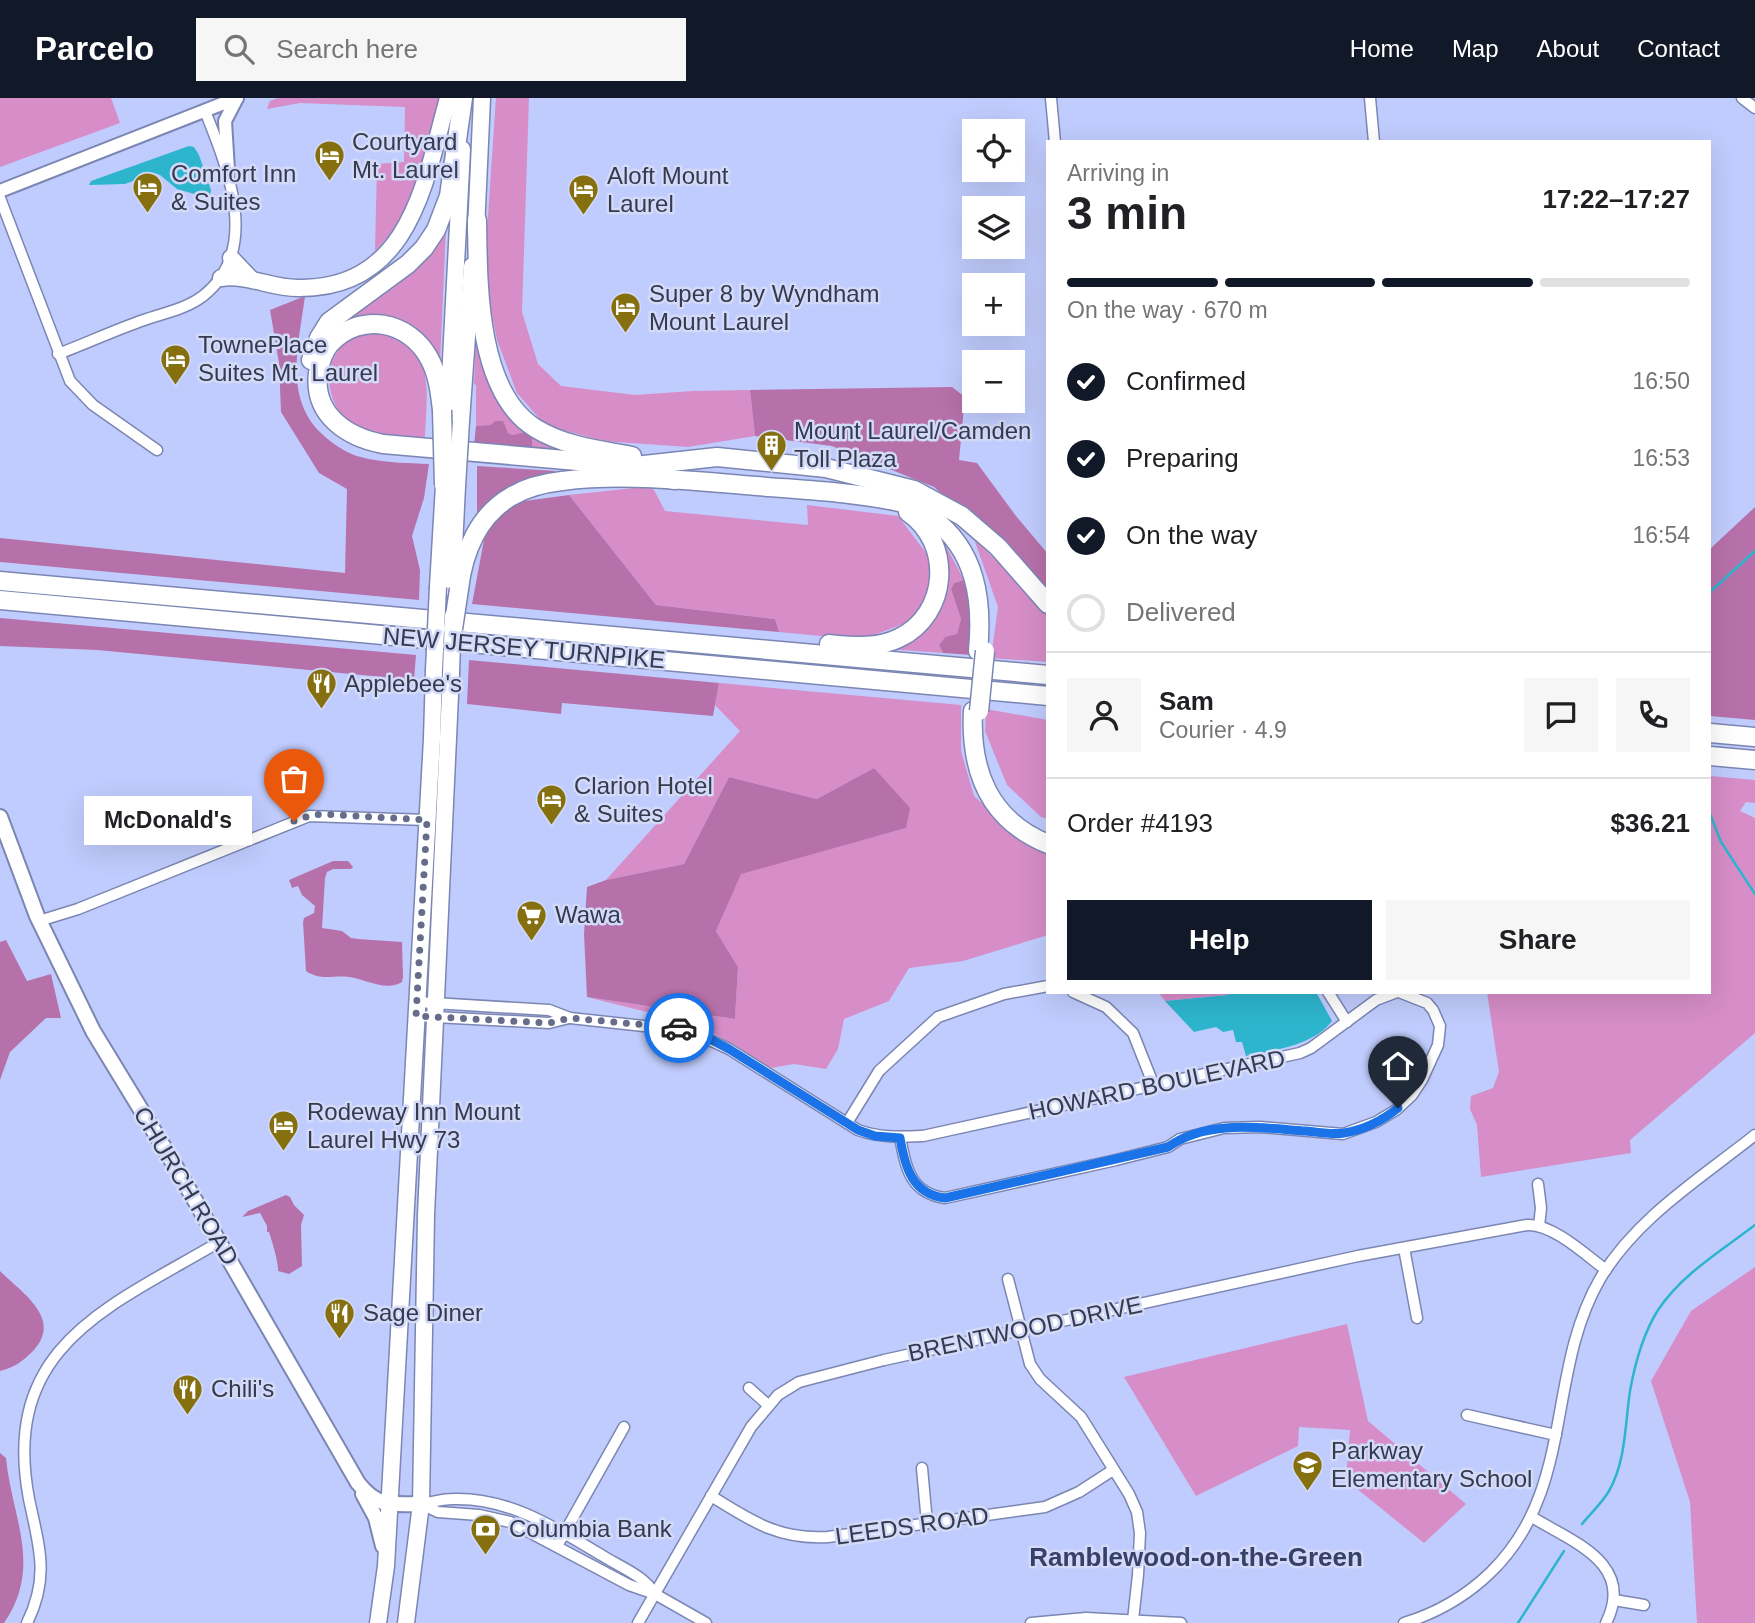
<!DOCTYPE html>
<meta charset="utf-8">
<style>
:root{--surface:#fff;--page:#f6f6f6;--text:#202124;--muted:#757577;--line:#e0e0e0;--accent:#111827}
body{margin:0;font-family:Helvetica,sans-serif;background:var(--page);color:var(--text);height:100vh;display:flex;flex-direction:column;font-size:26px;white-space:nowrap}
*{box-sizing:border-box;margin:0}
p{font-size:23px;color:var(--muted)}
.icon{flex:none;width:38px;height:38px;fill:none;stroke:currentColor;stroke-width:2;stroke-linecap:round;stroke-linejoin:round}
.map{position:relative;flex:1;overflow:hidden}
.details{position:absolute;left:1046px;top:42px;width:665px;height:854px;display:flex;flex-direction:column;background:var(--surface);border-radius:0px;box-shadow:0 7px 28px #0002}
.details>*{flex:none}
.buttons{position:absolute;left:962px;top:21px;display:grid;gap:14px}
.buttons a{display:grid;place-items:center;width:63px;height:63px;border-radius:0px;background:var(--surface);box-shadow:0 7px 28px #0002;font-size:35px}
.pin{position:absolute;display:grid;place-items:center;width:60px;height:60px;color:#fff;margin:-72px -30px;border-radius:50% 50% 50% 0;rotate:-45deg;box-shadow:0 0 7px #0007}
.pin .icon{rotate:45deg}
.courier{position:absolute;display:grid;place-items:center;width:70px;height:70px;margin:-35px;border:5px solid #1a73e8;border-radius:50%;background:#fff;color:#222;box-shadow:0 2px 9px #0007}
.bubble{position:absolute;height:49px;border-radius:0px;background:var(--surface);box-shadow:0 7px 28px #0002;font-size:23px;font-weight:800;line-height:49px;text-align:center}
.headline em{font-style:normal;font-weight:800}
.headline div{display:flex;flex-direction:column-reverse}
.headline{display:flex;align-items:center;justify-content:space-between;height:119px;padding:0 21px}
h1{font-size:46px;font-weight:800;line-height:52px}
.bar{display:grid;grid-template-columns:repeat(4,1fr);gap:10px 7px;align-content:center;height:84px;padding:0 21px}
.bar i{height:9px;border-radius:5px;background:var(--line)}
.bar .on{background:var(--accent)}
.bar p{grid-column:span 4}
.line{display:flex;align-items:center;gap:18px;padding:0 21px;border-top:2px solid var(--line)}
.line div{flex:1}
.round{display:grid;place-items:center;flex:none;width:74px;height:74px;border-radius:0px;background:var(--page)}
ol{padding:0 21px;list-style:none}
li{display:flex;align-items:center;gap:21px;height:77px}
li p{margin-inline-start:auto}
li .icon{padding:7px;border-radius:50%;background:var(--accent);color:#fff;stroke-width:4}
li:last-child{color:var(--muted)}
li i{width:38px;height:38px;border:4px solid var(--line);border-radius:50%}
.action{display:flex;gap:14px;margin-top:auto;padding:14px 21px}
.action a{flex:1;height:80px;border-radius:0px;background:var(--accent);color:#fff;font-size:28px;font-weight:800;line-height:80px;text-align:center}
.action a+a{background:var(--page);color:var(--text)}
header{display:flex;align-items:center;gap:42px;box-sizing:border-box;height:98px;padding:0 35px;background:var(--accent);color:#fff}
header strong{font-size:33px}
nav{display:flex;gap:38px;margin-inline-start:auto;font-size:24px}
.search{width:490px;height:63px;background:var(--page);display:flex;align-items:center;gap:18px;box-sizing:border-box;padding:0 24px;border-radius:0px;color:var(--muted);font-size:26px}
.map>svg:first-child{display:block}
</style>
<header>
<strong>Parcelo</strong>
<div class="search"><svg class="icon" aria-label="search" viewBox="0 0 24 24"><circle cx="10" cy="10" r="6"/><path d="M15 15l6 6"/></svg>Search here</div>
<nav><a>Home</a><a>Map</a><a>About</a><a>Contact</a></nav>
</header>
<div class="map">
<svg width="1755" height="1525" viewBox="0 0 1755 1525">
<rect width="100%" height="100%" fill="#c0ccfd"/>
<!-- green -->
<g fill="#d68dc8">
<polygon points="0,0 111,0 120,25 0,69"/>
<polygon points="278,0 441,0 438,18 405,120 375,153 377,66 404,64 405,9 300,5 267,11 270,3"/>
<polygon points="496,0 529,0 522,214 538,266 561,288 635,297 693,293 750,292 755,338 688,349 603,343 545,327 517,295 497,242 484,177"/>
<polygon points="446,130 440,265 416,229 381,217 345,223"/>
<polygon points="477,212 504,305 601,359 532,353 513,337 491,327 476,328 476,287 474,286"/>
<path d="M374 232C382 234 394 234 401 239 435 260 426 307 425 342 406 340 360 336 347 323 326 302 322 266 344 246 352 239 365 236 374 232Z"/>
<polygon points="652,388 665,413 808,427 807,407 898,418 930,460 931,501 906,525 861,542 779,534 775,521 656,507 569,397"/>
<path d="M941 439 964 482 954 485 951 491 961 521 957 537 945 539 939 547 943 555 888 551C900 544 923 534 931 525 951 502 945 466 941 439Z"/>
<polygon points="974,441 1048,513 1048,564 991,560 998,509"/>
<polygon points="719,585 961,607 961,653 974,698 1029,748 1048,755 1048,837 963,863 909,870 889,903 844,921 838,951 826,971 794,966 771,970 699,927 587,899 735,921 738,869 716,833 741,775 906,730 874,670 817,701 729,679 684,766 606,782 740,633 715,607"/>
<polygon points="986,611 1048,622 1048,721 1041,719 1007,687 985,633"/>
<polygon points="1710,678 1755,682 1755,705 1746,704 1740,713 1755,720 1755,935 1630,1042 1631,1055 1481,1079 1477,1027 1470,1011 1471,998 1493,990 1499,974 1487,894 1710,894"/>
<polygon points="1158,894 1233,894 1228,897 1165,903"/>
<polygon points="1755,1169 1755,1525 1697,1525 1690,1404 1651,1283 1691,1213"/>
<polygon points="1347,1226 1368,1323 1466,1406 1424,1445 1346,1382 1350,1332 1299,1329 1298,1348 1196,1398 1124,1279"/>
</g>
<!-- forest -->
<g fill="#b771aa">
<path d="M305 198C299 245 283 300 322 336 336 349 351 358 369 361 388 365 409 365 429 366L424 400 412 438 420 472 419 502 0 464V440L345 475 347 391 319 375 281 314 279 265 270 212Z"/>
<polygon points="952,289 965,299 959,362 977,365 1016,418 1048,456 1048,491 934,389 832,348 755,338 750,292"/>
<polygon points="495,323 503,323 508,335 513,337 525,334 532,339 532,353 525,352 520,348 474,347 476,328 491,327"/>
<polygon points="477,368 556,373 535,379 499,395 477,423"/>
<polygon points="569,397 656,507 775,521 779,534 472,506 486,431 517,404"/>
<polygon points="1755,409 1755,622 1710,618 1710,451"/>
<polygon points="964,482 970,498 972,557 943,555 939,547 945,539 957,536 961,521 951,491 954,485"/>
<polygon points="0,520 416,557 414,582 97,552 0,548"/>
<polygon points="469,562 719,585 713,618 562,605 561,616 467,606"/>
<polygon points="874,670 910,710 906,730 741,776 716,833 738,869 735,921 587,899 584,836 587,789 606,782 684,766 729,679 817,701"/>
<path d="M333 763H348L353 769 351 771H333L327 774 325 780 322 830 342 833 351 840 358 841 402 844 403 879 402 884C385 894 366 881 349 879 332 877 321 883 306 873L303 824 304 820 314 815 315 808 302 797 298 788 292 790 289 782Z"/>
<polygon points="6,842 27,883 51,876 61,920 46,920 10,954 0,982 0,844"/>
<path d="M286 1097 290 1099 294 1107 304 1117 301 1127 302 1168 289 1176 278 1173C279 1166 272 1143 269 1134H267V1128L260 1115 242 1119 248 1113Z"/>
<path d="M0 1173C21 1194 64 1221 33 1253 22 1264 15 1269 0 1273Z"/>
<path d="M0 1355 6 1360C12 1421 43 1468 4 1525H0Z"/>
</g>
<!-- water -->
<g fill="#2db5ce">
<polygon points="189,48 194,49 199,57 211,92 210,97 201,98 177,91 160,77 154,75 125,86 89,87 91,83"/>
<path d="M1233 894H1316L1332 923C1313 948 1274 952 1246 958L1242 944H1236L1233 932 1223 934 1216 929 1194 934 1165 903 1228 897Z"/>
</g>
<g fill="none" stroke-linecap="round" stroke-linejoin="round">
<!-- stream -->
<g stroke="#2db5ce" stroke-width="2.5">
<polyline points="1710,494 1755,453"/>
<polyline points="1710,716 1721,744 1755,796"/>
<path d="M1582 1426C1590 1416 1602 1405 1609 1393 1626 1363 1625 1326 1630 1293 1635 1265 1643 1236 1658 1212 1682 1176 1721 1153 1755 1127"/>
<polyline points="1518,1525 1564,1453"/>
</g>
<defs>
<g id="minor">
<polyline points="1051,0 1055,44"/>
<polyline points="1370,0 1374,44"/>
<polyline points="1742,0 1755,10"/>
<polyline points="0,100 70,283 93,307 157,352"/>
<path d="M58 256C87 245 115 232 144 222 164 215 186 211 203 198 262 152 227 68 205 13"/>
<polyline points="39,823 78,811 309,718 427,722"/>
<polyline points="1073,894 1106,909 1133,935 1154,988"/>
<polyline points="1328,894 1347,924"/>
<path d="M417 904 549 912 570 920 690 933 729 951 858 1032C880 1040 899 1039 923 1038L1300 955 1311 950 1376 902 1397 894"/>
<polyline points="416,918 549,925 569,920"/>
<polyline points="847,1025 879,973 938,919 1004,896 1048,888"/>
<path d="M900 1039C906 1070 910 1095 945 1100L1116 1062 1168 1049 1180 1041 1224 1030 1260 1029 1343 1036 1376 1024 1396 1012 1412 997 1422 982 1438 947 1440 928 1433 912 1427 905 1399 894"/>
<polyline points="1538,1086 1541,1110 1539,1128"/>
<polyline points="1404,1150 1417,1220"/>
<polyline points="1008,1181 1030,1266 1040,1281 1081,1319 1129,1396 1137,1414 1140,1435 1138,1477 1133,1522"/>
<polyline points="749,1290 768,1307"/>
<polyline points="1467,1317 1556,1337"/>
<polyline points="922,1370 927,1425"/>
<path d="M711 1398C751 1423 779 1442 828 1439L1045 1409 1079 1394 1113 1372"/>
<polyline points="421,1406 438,1414 479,1417 510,1424 629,1487 655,1496 706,1525"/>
<path d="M421 1406C432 1404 443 1401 453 1401 510 1399 557 1431 603 1458 622 1470 643 1477 655 1496"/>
<path d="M1532 1419C1572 1444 1636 1465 1606 1525"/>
<polyline points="557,1448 624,1329"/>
<polyline points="1614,1502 1644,1507"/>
<path d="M27 1525C50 1478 39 1449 29 1401 0 1248 109 1209 219 1144"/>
<path d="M638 1525 751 1329 778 1297 799 1284 884 1262 1358 1158 1527 1127C1552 1125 1587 1158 1606 1172"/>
<polyline points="1031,1525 1086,1520 1181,1525"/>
<path d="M1404 1525C1437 1515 1466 1498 1490 1475 1576 1392 1545 1276 1600 1181 1636 1120 1701 1080 1755 1037"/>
</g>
<g id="tertiary">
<polyline points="228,72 225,23 237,0"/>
<polyline points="0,93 237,0"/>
</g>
<g id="primary">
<path d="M0 719 37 818 93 933 174 1066 358 1385C378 1410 391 1406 421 1406"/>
<polyline points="363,1396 376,1420 383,1448"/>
</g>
<g id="trunk">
<polyline points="476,132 482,0"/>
<polyline points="231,160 250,180"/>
<path d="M221 180C249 176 272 191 300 190 411 190 425 83 448 0"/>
<polyline points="448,319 462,51"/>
<polyline points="461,323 472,168"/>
<polyline points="438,489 444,387"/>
<polyline points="452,491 457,388"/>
<polyline points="378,1525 386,1468 432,641 434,572"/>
<polyline points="406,1525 421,1406 426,1117 451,575"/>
</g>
<g id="motorway">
<path d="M477 122C478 183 476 293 535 330 564 348 599 352 632 358"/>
<polyline points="311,262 319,240 329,224 408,166 424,150 436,132 449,98 463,0"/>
<path d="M442 312C440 295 438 276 429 260 409 223 360 213 330 246 323 254 320 265 318 275 313 317 347 339 383 346L635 368 717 359 826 370 914 392 962 418 998 449 1048 506"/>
<polyline points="636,375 674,382"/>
<polyline points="0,483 1048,577"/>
<path d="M459 491C463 455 478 417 512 398 527 389 544 385 562 383 626 375 693 383 757 388 804 392 853 394 899 404 911 406 923 413 932 420 976 452 983 502 978 553"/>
<polyline points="0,502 1048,598"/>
<path d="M829 546C852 548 877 551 899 540 949 516 953 445 908 414"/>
<path d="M973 613C970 673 989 722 1048 746"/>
<polyline points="1710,635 1755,639"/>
<polyline points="1710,658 1755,662"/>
</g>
</defs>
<!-- minor casing -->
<use href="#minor" stroke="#7b86b3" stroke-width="13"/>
<!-- tertiary casing -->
<use href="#tertiary" stroke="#7b86b3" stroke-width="16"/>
<!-- primary casing -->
<use href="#primary" stroke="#7b86b3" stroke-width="18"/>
<!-- trunk casing -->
<use href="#trunk" stroke="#7b86b3" stroke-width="19"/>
<!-- motorway casing -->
<use href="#motorway" stroke="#7b86b3" stroke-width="21"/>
<!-- minor -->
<use href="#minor" stroke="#fff" stroke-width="10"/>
<!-- tertiary -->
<use href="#tertiary" stroke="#fff" stroke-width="12"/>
<!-- primary -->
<use href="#primary" stroke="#fff" stroke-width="14"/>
<!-- trunk -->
<use href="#trunk" stroke="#fff" stroke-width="16"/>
<!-- motorway -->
<use href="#motorway" stroke="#fff" stroke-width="18"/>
<defs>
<g id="trunk-bridge">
<polyline points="457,388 461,323"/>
<polyline points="434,572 438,489"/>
<polyline points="451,575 453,518"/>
</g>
<g id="motorway-bridge">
<polyline points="442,312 444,387"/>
<polyline points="453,531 459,491"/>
<polyline points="979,613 985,553"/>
</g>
</defs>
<!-- trunk-bridge casing -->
<use href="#trunk-bridge" stroke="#7b86b3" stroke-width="19" stroke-linecap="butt"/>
<!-- motorway-bridge casing -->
<use href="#motorway-bridge" stroke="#7b86b3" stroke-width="21" stroke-linecap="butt"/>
<!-- trunk-bridge -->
<use href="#trunk-bridge" stroke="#fff" stroke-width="16"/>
<!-- motorway-bridge -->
<use href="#motorway-bridge" stroke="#fff" stroke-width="18"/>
</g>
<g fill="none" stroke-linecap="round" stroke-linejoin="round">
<!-- done -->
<polyline stroke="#666d8b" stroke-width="7" stroke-dasharray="0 12.6" points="294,723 309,718 321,716 427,722 416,918 549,925 570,920 679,930"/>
<!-- route -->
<path stroke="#1a73e8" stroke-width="9" d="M679 930 702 937 729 951 858 1032 875 1038 900 1040C905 1069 912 1096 945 1100L1168 1049C1207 1021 1261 1030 1306 1033 1318 1034 1332 1037 1344 1035 1363 1032 1383 1022 1398 1010"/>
</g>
<!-- icons -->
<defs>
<symbol id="hotel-pin" viewBox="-11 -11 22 30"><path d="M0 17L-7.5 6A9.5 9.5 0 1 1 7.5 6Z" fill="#866f0f" stroke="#d2daf8"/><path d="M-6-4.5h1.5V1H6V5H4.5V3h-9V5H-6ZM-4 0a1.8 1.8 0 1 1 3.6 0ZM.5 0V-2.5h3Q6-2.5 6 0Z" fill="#fff"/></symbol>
<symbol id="building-pin" viewBox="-11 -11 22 30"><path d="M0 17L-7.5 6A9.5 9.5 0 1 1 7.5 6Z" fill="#866f0f" stroke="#d2daf8"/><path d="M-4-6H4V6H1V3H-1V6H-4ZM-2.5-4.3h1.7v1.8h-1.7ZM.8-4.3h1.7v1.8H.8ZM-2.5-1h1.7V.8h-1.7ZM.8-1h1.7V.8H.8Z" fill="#fff"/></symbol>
<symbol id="restaurant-pin" viewBox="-11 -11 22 30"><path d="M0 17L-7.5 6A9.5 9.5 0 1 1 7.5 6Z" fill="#866f0f" stroke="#d2daf8"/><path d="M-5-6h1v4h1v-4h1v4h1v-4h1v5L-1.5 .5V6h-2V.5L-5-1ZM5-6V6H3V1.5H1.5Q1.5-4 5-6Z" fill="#fff"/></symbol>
<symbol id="supermarket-pin" viewBox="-11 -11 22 30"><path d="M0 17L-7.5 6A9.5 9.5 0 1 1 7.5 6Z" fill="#866f0f" stroke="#d2daf8"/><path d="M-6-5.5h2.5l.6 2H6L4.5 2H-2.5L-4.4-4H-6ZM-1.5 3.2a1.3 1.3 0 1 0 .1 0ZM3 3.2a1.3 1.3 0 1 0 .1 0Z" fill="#fff"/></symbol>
<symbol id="school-pin" viewBox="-11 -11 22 30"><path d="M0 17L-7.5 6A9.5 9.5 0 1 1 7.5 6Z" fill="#866f0f" stroke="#d2daf8"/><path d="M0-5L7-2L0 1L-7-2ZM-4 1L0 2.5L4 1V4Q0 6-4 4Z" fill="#fff"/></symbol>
<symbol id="bank-pin" viewBox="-11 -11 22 30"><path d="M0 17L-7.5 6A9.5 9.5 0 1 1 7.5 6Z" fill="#866f0f" stroke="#d2daf8"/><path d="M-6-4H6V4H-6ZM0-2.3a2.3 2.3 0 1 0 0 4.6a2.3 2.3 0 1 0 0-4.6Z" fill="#fff"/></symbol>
</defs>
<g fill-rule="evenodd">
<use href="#hotel-pin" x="312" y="40" width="35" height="47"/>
<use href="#hotel-pin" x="130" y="72" width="35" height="47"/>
<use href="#hotel-pin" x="566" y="74" width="35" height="47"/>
<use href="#hotel-pin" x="608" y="192" width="35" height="47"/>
<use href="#hotel-pin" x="158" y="244" width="35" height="47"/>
<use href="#building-pin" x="754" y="330" width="35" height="47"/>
<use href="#restaurant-pin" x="304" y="568" width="35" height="47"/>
<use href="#hotel-pin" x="534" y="684" width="35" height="47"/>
<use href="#supermarket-pin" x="514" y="800" width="35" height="47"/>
<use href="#hotel-pin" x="266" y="1010" width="35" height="47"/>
<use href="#restaurant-pin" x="322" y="1198" width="35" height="47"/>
<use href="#restaurant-pin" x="170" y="1274" width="35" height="47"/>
<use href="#school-pin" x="1290" y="1350" width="35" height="47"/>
<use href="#bank-pin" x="468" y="1414" width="35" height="47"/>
</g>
<g text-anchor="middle" stroke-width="5" stroke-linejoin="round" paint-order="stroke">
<!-- poi labels -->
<g font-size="24" fill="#353a4e" stroke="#d2daf8" text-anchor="start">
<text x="352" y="52">Courtyard<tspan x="352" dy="28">Mt. Laurel</tspan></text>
<text x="171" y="84">Comfort Inn<tspan x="171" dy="28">&amp; Suites</tspan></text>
<text x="607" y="86">Aloft Mount<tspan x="607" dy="28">Laurel</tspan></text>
<text x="649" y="204">Super 8 by Wyndham<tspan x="649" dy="28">Mount Laurel</tspan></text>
<text x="198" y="255">TownePlace<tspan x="198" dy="28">Suites Mt. Laurel</tspan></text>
<text x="794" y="341">Mount Laurel/Camden<tspan x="794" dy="28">Toll Plaza</tspan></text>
<text x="344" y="594">Applebee's</text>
<text x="574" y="696">Clarion Hotel<tspan x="574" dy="28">&amp; Suites</tspan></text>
<text x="555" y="825">Wawa</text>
<text x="307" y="1022">Rodeway Inn Mount<tspan x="307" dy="28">Laurel Hwy 73</tspan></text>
<text x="363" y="1223">Sage Diner</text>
<text x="211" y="1299">Chili's</text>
<text x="1331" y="1361">Parkway<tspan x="1331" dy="28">Elementary School</tspan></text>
<text x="509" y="1439">Columbia Bank</text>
</g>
<!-- street labels -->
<g font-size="24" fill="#353a4e" stroke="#d2daf8">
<text transform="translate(524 550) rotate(5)" y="8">NEW JERSEY TURNPIKE</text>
<text transform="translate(1157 987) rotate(-12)" y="8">HOWARD BOULEVARD</text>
<text transform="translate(186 1088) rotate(59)" y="8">CHURCH ROAD</text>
<text transform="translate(1025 1231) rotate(-12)" y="8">BRENTWOOD DRIVE</text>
<text transform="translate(912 1428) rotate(-8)" y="8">LEEDS ROAD</text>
</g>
<!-- neighbourhood labels -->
<g font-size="26" font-weight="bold" fill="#374068" stroke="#d2daf8">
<text x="1196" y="1468">Ramblewood-on-the-Green</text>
</g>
</g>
</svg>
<div class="buttons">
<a><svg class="icon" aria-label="locate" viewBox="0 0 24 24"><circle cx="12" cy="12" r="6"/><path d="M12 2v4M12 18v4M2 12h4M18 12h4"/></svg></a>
<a><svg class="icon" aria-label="layers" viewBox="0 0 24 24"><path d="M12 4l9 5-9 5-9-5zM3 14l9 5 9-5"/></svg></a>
<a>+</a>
<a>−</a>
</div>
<div class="pin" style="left:294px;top:723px;background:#ea580c"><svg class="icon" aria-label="bag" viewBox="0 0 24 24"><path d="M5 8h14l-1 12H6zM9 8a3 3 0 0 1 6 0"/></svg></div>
<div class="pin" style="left:1398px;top:1010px;background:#1f2937"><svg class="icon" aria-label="home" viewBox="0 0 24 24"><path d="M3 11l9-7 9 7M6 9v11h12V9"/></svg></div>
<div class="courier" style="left:679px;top:930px"><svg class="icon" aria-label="car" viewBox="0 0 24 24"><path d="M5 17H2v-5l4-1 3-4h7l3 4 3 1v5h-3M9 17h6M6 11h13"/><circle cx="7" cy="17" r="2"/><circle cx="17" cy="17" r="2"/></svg></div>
<div class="bubble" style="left:84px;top:698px;width:168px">McDonald's</div>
<section class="details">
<div class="headline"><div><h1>3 min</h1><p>Arriving in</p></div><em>17:22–17:27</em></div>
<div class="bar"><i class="on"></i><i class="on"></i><i class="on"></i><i></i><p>On the way · 670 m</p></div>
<ol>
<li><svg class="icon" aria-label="check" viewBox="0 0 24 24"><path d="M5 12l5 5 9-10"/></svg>Confirmed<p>16:50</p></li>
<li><svg class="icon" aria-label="check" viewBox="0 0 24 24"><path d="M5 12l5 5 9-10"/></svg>Preparing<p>16:53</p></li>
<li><svg class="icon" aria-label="check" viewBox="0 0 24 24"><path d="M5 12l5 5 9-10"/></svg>On the way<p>16:54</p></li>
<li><i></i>Delivered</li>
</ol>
<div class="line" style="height:126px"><a class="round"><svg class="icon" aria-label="person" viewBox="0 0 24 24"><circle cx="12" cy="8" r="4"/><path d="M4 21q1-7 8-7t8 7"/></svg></a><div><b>Sam</b><p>Courier · 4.9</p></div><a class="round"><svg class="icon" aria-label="chat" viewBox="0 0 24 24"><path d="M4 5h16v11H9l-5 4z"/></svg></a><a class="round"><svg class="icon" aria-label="phone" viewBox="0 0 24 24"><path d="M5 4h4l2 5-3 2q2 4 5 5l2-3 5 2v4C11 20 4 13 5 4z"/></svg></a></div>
<div class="line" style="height:91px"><div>Order #4193</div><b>$36.21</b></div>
<div class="action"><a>Help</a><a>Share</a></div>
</section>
</div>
